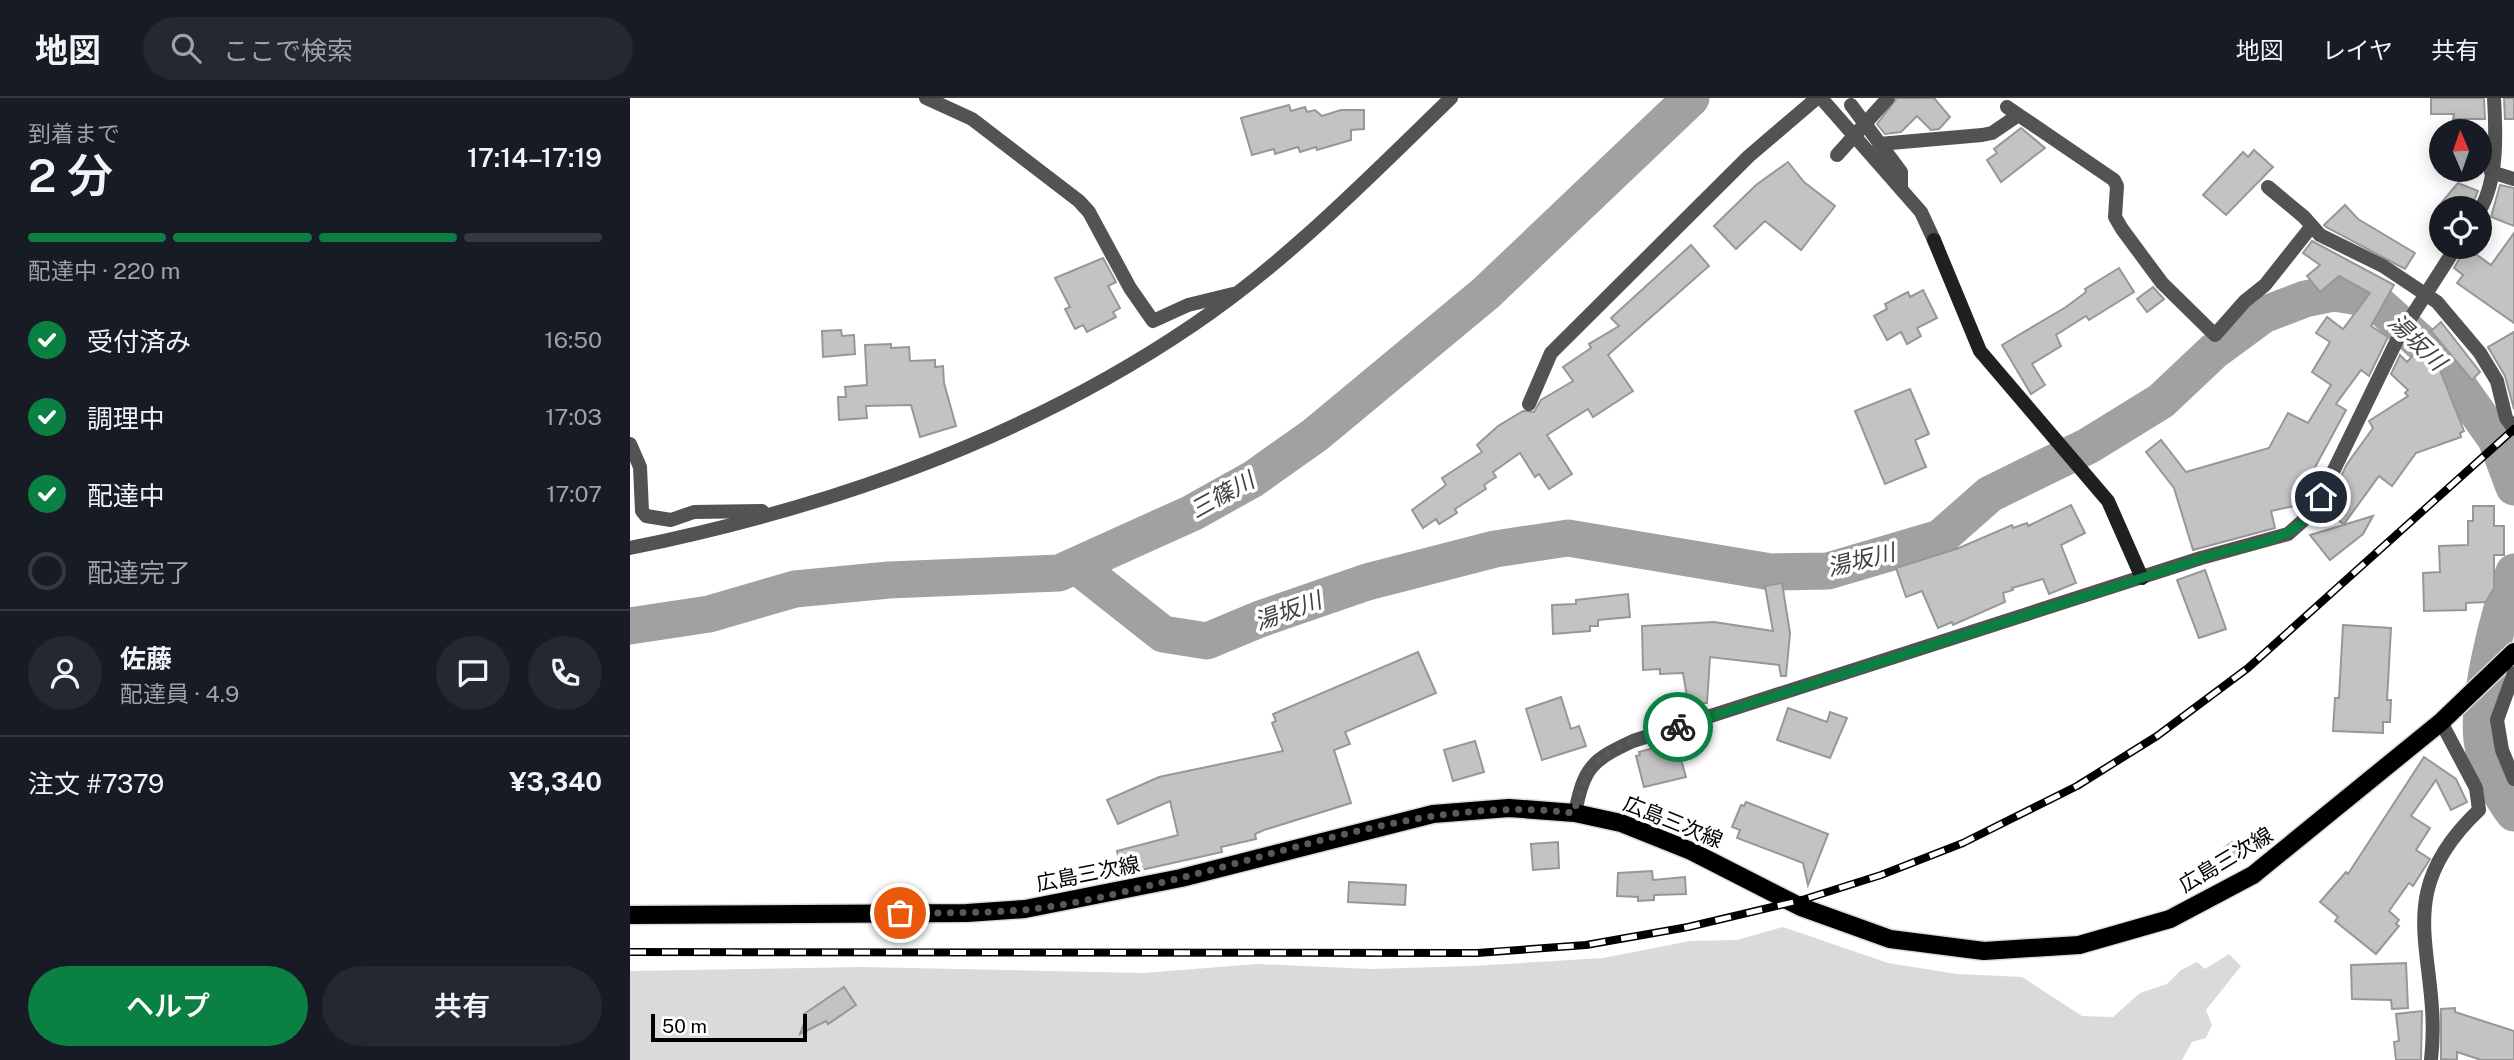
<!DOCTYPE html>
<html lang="ja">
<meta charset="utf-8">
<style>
:root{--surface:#171b24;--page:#242831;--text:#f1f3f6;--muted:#9ea1a6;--line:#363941;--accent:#0b8043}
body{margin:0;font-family:"Public Sans","Noto Sans JP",sans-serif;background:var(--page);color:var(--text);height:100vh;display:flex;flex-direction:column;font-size:26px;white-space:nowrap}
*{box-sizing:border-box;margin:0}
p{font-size:23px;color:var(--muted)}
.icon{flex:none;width:38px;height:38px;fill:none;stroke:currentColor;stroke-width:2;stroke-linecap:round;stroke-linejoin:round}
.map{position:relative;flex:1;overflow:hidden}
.drawer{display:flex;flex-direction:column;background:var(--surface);width:630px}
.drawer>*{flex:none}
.needle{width:46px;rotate:358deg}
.buttons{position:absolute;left:1799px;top:21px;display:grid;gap:14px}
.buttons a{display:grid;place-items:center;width:63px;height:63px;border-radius:50%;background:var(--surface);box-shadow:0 4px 18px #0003;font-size:35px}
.scale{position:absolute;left:21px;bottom:18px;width:156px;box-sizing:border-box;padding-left:7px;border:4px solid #000;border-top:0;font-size:19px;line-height:24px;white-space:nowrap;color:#000;-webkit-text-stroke:5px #fff;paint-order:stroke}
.pin{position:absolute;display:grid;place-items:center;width:60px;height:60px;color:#fff;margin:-30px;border:4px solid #fff;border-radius:50%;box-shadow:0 2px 7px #0007}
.courier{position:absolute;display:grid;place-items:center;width:70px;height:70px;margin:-35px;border:5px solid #0b8043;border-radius:50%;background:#fff;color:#222;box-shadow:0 2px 9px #0007}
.head em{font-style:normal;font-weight:600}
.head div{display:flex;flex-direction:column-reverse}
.head{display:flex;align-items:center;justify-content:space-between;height:119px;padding:0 28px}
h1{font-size:46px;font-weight:600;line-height:52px}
.bar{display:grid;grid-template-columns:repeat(4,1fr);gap:10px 7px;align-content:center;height:84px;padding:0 28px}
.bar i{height:9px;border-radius:5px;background:var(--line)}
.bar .selected{background:var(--accent)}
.bar p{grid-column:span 4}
.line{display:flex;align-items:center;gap:18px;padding:0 28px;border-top:2px solid var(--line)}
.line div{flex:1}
.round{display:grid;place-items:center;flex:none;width:74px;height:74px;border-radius:37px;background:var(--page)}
ol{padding:0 28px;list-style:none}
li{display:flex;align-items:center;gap:21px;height:77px}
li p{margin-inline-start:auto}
li .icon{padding:7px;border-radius:50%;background:var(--accent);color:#fff;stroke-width:4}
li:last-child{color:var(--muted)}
li i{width:38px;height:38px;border:4px solid var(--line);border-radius:50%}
.action{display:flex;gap:14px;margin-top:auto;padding:14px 28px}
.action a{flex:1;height:80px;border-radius:42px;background:var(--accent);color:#fff;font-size:28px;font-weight:600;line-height:80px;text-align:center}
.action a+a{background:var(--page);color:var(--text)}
header{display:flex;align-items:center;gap:42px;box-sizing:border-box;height:98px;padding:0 35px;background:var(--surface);border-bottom:2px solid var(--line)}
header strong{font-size:33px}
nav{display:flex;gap:38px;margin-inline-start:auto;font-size:24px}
.search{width:490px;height:63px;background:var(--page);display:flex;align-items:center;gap:18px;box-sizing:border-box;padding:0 24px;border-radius:38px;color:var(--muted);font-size:26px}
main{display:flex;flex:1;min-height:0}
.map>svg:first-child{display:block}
</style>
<header>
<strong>地図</strong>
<div class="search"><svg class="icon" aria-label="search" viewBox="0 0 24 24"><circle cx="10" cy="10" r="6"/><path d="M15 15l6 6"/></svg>ここで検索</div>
<nav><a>地図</a><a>レイヤ</a><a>共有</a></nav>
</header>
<main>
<section class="drawer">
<div class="head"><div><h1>2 分</h1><p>到着まで</p></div><em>17:14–17:19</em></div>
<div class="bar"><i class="selected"></i><i class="selected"></i><i class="selected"></i><i></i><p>配達中 · 220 m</p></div>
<ol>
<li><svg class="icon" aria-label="check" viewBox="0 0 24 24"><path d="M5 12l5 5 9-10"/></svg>受付済み<p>16:50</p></li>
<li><svg class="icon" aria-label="check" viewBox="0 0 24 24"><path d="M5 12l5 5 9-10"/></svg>調理中<p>17:03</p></li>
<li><svg class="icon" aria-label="check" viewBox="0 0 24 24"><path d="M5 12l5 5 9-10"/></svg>配達中<p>17:07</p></li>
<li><i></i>配達完了</li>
</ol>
<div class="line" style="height:126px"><a class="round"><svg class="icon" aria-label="person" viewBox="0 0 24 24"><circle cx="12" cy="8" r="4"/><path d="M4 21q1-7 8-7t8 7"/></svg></a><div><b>佐藤</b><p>配達員 · 4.9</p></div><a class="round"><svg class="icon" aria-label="chat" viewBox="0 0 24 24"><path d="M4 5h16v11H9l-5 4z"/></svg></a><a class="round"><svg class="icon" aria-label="phone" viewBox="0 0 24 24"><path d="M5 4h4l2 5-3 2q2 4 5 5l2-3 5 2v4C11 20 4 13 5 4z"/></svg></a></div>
<div class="line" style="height:91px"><div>注文 #7379</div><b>¥3,340</b></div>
<div class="action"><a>ヘルプ</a><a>共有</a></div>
</section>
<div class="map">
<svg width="1884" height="962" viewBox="0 0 1884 962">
<rect width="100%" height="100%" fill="#fff"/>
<!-- green -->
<polygon fill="#dadada" points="1153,829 1258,865 1327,876 1392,879 1452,918 1483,919 1510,895 1537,886 1551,872 1567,864 1575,871 1599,856 1611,868 1576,912 1582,927 1576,940 1562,944 1552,962 0,962 0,873 232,869 513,875 627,866 742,871 842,868 973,860 1060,843 1107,842"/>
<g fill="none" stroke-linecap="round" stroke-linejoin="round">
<!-- river -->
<g stroke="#a1a1a1" stroke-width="37">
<polyline points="447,468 533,536 577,543 630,521 737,484 865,451 938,440 1141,474 1198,473 1310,440 1360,396 1458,348 1531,303 1584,253 1633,217 1675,201 1704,195 1729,199 1748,206 1810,262 1866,341 1884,389"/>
<path d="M1884 474C1869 514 1847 599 1852 642 1855 666 1869 696 1884 715"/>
<polyline points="0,528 79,516 165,491 259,482 429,475 562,415 623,381 685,337 856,195 1061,0"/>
</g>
</g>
<!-- building -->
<g fill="#c3c3c3" stroke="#979797" stroke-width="2">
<polygon points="1267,0 1304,0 1320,19 1309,31 1301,32 1287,18 1271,34 1255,36 1247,26"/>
<polygon points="1801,0 1854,0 1855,21 1823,21 1824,16 1801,16"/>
<polygon points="1874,0 1884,0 1884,21 1875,21"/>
<polygon points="659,7 661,13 675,9 677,14 685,12 692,18 711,12 734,12 734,31 721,32 721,42 687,52 686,49 670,54 668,49 645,56 644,51 622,57 611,20"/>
<polygon points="1391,30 1415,50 1371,84 1357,62 1367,55 1364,51"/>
<polygon points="1624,52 1643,69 1596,117 1573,97 1613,54 1618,59"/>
<polygon points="1158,64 1174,84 1205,108 1171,152 1135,123 1106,151 1084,128 1126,87"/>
<polygon points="1828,85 1848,93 1841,110 1807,110"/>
<polygon points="1870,87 1884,90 1884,128 1861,119"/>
<polygon points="1715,107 1728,121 1785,155 1775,171 1696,129 1694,127"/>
<polygon points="1884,135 1884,225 1827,185 1833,177 1824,170 1836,149 1861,167"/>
<polygon points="1682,143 1764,187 1741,228 1758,239 1739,278 1731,272 1706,306 1716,312 1664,408 1641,413 1645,430 1563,452 1544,390 1516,354 1531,342 1556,374 1639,350 1658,315 1678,325 1701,287 1682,274 1700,244 1686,235 1697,219 1713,231 1740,195 1709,178 1690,194 1677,178 1690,167 1673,155"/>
<polygon points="1061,147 1079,168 978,257 1003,293 963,319 958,311 917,337 942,376 919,391 909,376 905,379 890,355 863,374 866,379 854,387 856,391 825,411 827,415 809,426 806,421 793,430 782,412 816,387 812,380 852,354 847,347 868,328 893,313 904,314 911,302 943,283 933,269 961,250 959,246 989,228 981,220"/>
<polygon points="473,160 486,184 478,188 490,210 483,214 486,219 457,234 453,227 445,231 435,211 440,209 425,180"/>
<polygon points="1489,170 1504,194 1459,222 1456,218 1426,237 1431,248 1402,266 1415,287 1401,296 1372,247 1436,209 1456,194 1455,191"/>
<polygon points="1523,189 1534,201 1517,214 1507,201"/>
<polygon points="1293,192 1307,220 1287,230 1291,238 1277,246 1271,234 1257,242 1244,218 1257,211 1255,206 1278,194 1280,199"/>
<polygon points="1811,224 1850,274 1842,282 1801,233"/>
<polygon points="211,232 212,238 224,237 225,256 193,259 192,233"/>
<polygon points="1884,234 1884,311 1875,278 1858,249"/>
<polygon points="1798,242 1834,333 1830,335 1831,339 1786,355 1762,388 1749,378 1714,426 1694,414 1717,366 1743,330 1739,323 1778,298 1775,295 1778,292 1761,276 1770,257 1777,264"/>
<polygon points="261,246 261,250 279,249 280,263 305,262 305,269 313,268 314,285 326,328 290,339 281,307 236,308 237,320 209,322 208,299 216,299 215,289 237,287 235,247"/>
<polygon points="1280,291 1299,336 1285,342 1296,369 1255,386 1225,313"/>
<polygon points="1441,407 1455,435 1431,447 1446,485 1419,496 1413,481 1382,490 1383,492 1373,495 1375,504 1323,527 1322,524 1308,530 1292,493 1276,499 1266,470 1329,450 1382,427 1383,430 1397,425 1398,428"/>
<polygon points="1843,408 1864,408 1864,428 1874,428 1874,457 1864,457 1864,490 1856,504 1836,505 1836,512 1794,513 1793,475 1810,474 1809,448 1838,447 1838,423 1843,423"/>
<polygon points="1743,418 1733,436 1700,462 1680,437"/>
<polygon points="1575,472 1596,531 1569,540 1547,482"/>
<polygon points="1152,485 1160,535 1156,578 1151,578 1149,567 1080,559 1077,605 1058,605 1053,575 1030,576 1030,571 1013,572 1012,528 1084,524 1143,533 1135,488"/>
<polygon points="998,496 1000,519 968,522 968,528 960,528 960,533 923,536 922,507 946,506 946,502"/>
<polygon points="1713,527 1761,530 1757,602 1761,602 1760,624 1753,624 1753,635 1703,633 1705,600 1709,600"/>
<polygon points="788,554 806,595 715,634 720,646 704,652 721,705 634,732 625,736 626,741 591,749 592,754 493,776 487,753 548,737 540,703 488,726 477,702 529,679 653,653 642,625 646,623 643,616"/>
<polygon points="931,599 941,631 949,628 956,648 912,662 896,611"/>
<polygon points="1158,610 1197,624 1200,614 1217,620 1200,660 1147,642"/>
<polygon points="845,643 854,674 823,683 814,652"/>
<polygon points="1046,644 1056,679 1014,689 1006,658 1010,657 1009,654"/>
<polygon points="1794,659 1826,681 1837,704 1821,712 1806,682 1781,718 1800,730 1786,752 1800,761 1783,788 1779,785 1759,813 1769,822 1766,826 1769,828 1746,856 1705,823 1708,819 1690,804 1716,774 1718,776"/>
<polygon points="1116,704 1198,736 1178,787 1173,765 1107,740 1110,732 1102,729 1111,707 1114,708"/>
<polygon points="928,744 929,770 903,772 901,746"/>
<polygon points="1602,744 1614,760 1600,770 1589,754"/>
<polygon points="1022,773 1023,782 1055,779 1056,796 1024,797 1024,802 1008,803 1008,799 987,798 988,775"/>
<polygon points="719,784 776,787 775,807 718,804"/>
<polygon points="1776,865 1778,910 1762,911 1761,902 1722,901 1721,867"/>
<polygon points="214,889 226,907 198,926 196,923 170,936 176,920 174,916"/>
<polygon points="1825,910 1825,914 1884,933 1884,962 1851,962 1827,954 1827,962 1811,961 1811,911"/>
<polygon points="1792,913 1791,962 1766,962 1764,944 1769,943 1766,916"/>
</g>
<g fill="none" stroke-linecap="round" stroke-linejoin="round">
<defs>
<polyline id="primary" points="0,817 337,815 395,811 551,780 803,716 879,710 945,715 991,725 1061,753 1171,809 1260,841 1354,853 1449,847 1540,821 1623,777 1811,624 1884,554"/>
</defs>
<!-- primary casing -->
<use href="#primary" stroke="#dbdbdb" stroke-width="21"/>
<!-- street -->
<g stroke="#535353" stroke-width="14">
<polyline points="296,0 342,21 449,103 459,114 500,190 523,223 558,207 603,196"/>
<polyline points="1191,0 1291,114 1304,142"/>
<polyline points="1221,7 1271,74 1271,90"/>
<polyline points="1377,9 1484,82 1487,88 1485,119 1492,131 1532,185 1585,237 1615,203 1635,187 1681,129"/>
<polyline points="1249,46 1352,37 1362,35 1387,18"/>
<polyline points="1207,57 1258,0"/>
<polyline points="1861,74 1884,81"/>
<polyline points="1638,89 1674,119 1690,137 1753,168 1807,204 1850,255 1867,283 1876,320 1884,331"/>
<path d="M1850 112C1868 81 1866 35 1864 0"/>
<polyline points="899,306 921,255 1119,58 1187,0"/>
<polyline points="0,346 10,369 12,413 16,418 41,422 64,414 132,413"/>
<path d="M0 450C198 410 395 341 563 227 658 163 739 79 821 0"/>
<polyline points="1884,575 1867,622 1872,652 1884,681"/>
<path d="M945 715C954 669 962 662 1003 643L1571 460 1658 436 1684 413 1769 238 1826 149"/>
<path d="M1801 962C1813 857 1755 801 1849 712L1846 690 1811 624"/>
</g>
<!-- secondary -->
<polyline stroke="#202020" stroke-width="14" points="1304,142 1350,253 1478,403 1512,480"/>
<!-- primary -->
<use href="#primary" stroke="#000" stroke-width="18"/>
<defs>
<polyline id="rail" points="0,854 847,855 956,847 1058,829 1172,802 1251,777 1333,745 1447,688 1527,638 1618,570 1884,331"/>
</defs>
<!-- rail casing -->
<use href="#rail" stroke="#000" stroke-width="8"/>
<!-- rail -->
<use href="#rail" stroke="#fff" stroke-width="5" stroke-dasharray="16" stroke-linecap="butt"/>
</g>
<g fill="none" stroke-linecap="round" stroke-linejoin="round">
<!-- done -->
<path stroke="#595959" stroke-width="7" stroke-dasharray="0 12.6" d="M270 815C311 815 352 815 392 812 447 807 501 792 554 779 682 747 811 698 944 715 959 649 990 647 1048 629"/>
<!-- route -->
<path stroke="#0b8043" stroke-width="9" d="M1048 629 1586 456C1629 443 1669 444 1691 399"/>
</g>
<g text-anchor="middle" stroke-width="7" stroke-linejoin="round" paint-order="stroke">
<!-- street labels -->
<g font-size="21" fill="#000" stroke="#fff">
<text transform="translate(1043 724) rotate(22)" y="7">広島三次線</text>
<text transform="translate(1596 762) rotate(-31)" y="7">広島三次線</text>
<text transform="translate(458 776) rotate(-11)" y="7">広島三次線</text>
</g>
<!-- water labels -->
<g font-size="23" font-style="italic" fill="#424242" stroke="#fff">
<text transform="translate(1787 244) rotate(44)" y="8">湯坂川</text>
<text transform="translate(592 397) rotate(-29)" y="8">三篠川</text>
<text transform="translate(1231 462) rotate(-14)" y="8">湯坂川</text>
<text transform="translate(658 513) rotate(-20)" y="8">湯坂川</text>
</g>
</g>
</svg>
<div class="buttons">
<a><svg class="needle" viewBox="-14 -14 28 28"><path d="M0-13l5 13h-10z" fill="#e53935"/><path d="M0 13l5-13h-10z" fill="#9ea1a6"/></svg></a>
<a><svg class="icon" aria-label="locate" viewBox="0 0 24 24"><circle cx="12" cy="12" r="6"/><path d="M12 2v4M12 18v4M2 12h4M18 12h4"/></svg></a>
</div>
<div class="scale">50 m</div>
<div class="pin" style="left:270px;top:815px;background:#ea580c"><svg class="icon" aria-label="bag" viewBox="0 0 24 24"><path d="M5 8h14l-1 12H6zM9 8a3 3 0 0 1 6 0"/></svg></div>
<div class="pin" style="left:1691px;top:399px;background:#1f2937"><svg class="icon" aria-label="home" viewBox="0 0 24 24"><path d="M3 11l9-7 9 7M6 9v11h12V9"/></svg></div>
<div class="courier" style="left:1048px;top:629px"><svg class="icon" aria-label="bike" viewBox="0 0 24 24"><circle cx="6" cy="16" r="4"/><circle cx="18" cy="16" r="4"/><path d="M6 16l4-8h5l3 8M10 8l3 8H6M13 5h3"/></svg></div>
</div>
</main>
